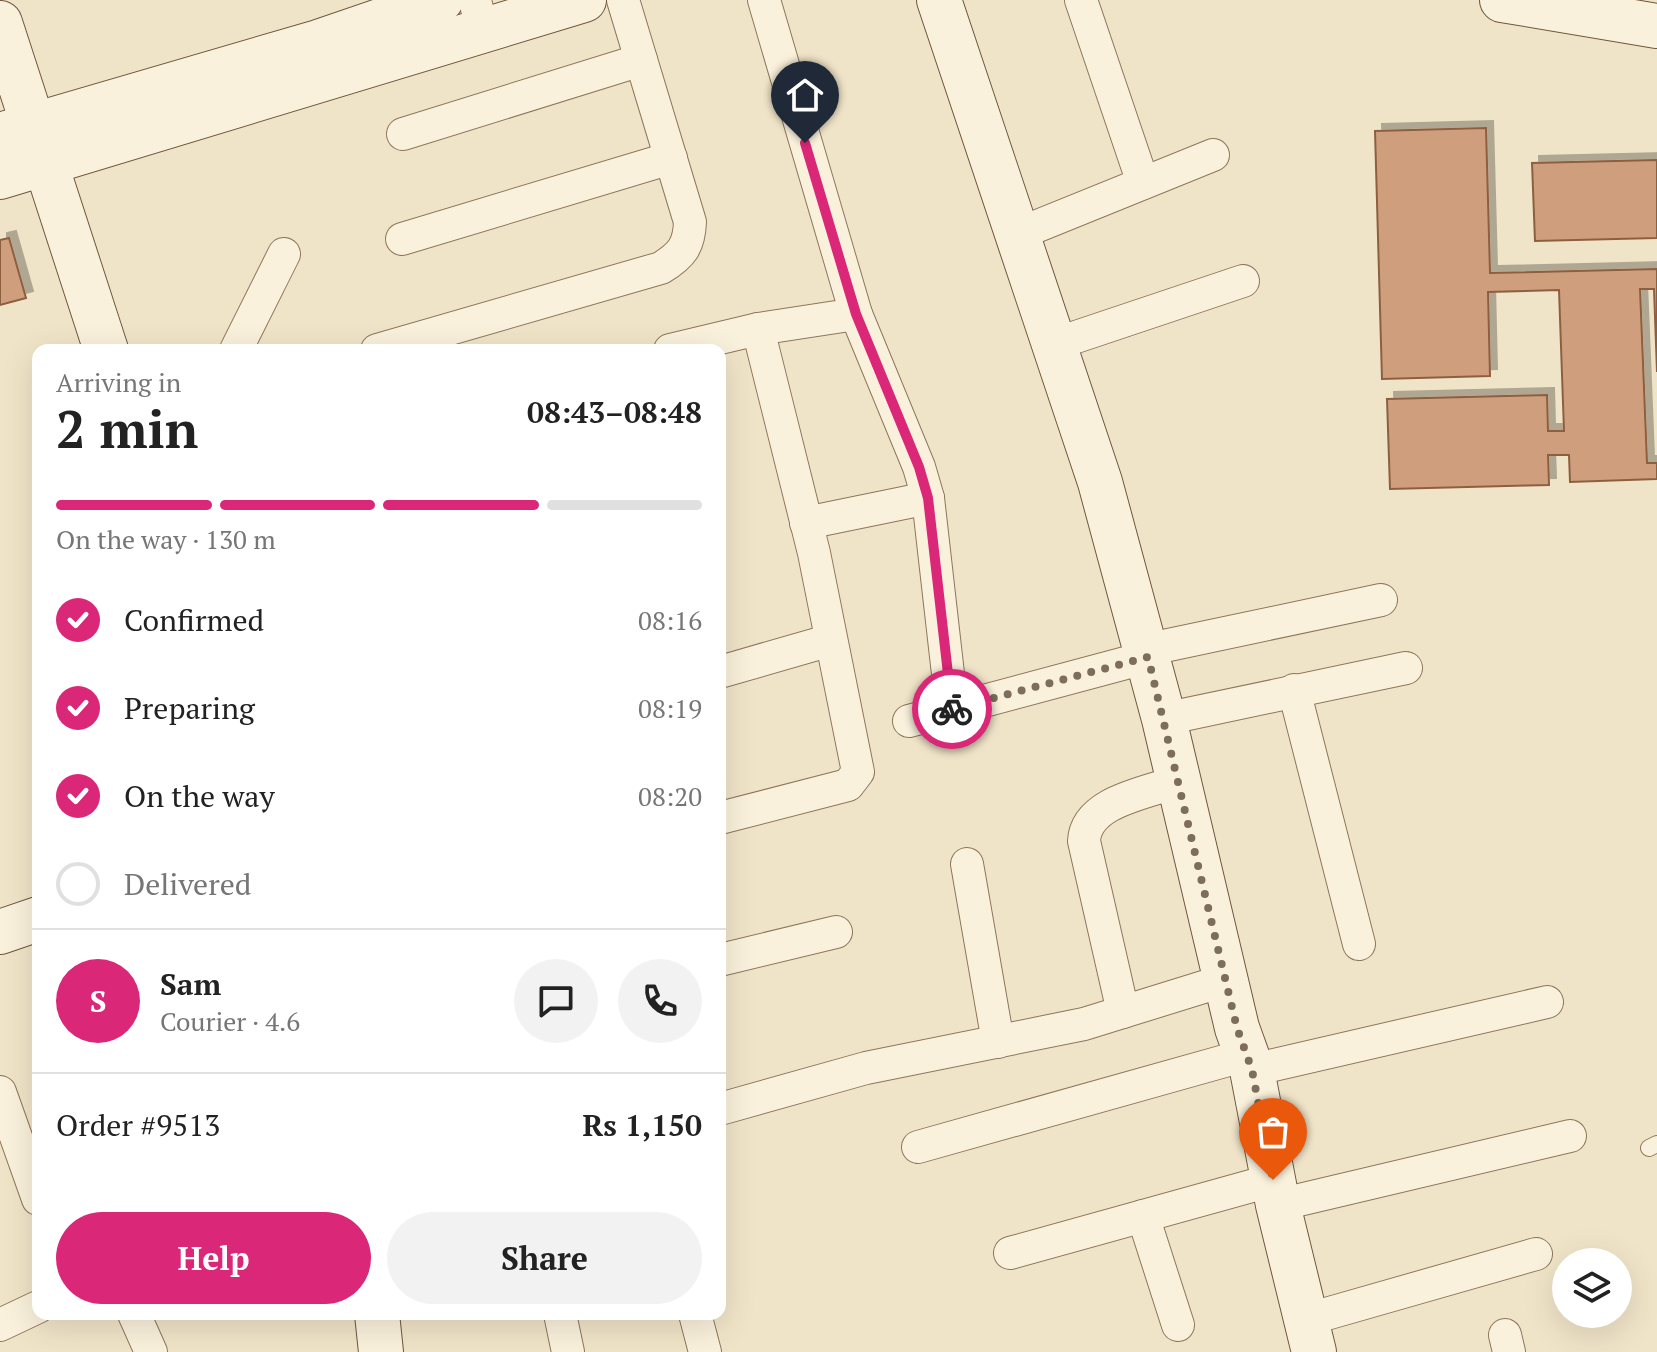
<!DOCTYPE html>
<meta charset="utf-8">
<style>
:root{--surface:#fff;--page:#f2f2f2;--text:#222;--muted:#767676;--line:#e0e0e0;--accent:#db2777}
body{margin:0;font-family:"PT Serif",serif;background:var(--page);color:var(--text);height:100vh;display:flex;flex-direction:column;font-size:30px;white-space:nowrap}
*{box-sizing:border-box;margin:0}
p{font-size:26px;color:var(--muted)}
.icon{flex:none;width:44px;height:44px;fill:none;stroke:currentColor;stroke-width:2;stroke-linecap:round;stroke-linejoin:round}
.map{position:relative;flex:1;overflow:hidden}
.sheet{position:absolute;left:32px;top:344px;width:694px;height:976px;display:flex;flex-direction:column;background:var(--surface);border-radius:16px;box-shadow:0 8px 32px #0002}
.sheet>*{flex:none}
.fabs{position:absolute;left:1552px;top:1248px;display:grid;gap:16px}
.fabs a{display:grid;place-items:center;width:80px;height:80px;border-radius:50%;background:var(--surface);box-shadow:0 8px 32px #0002;font-size:40px}
.pin{position:absolute;display:grid;place-items:center;width:68px;height:68px;color:#fff;margin:-82px -34px;border-radius:50% 50% 50% 0;rotate:-45deg;box-shadow:0 0 8px #0007}
.pin .icon{rotate:45deg}
.courier{position:absolute;display:grid;place-items:center;width:80px;height:80px;margin:-40px;border:6px solid #db2777;border-radius:50%;background:#fff;color:#222;box-shadow:0 2px 10px #0007}
.head em{font-style:normal;font-weight:600}
.head div{display:flex;flex-direction:column-reverse}
.head{display:flex;align-items:center;justify-content:space-between;height:136px;padding:0 24px}
h1{font-size:52px;font-weight:600;line-height:60px}
.bar{display:grid;grid-template-columns:repeat(4,1fr);gap:12px 8px;align-content:center;height:96px;padding:0 24px}
.bar i{height:10px;border-radius:6px;background:var(--line)}
.bar .current{background:var(--accent)}
.bar p{grid-column:span 4}
.line{display:flex;align-items:center;gap:20px;padding:0 24px;border-top:2px solid var(--line)}
.line div{flex:1}
.round{display:grid;place-items:center;flex:none;width:84px;height:84px;border-radius:42px;background:var(--page)}
ol{padding:0 24px;list-style:none}
li{display:flex;align-items:center;gap:24px;height:88px}
li p{margin-inline-start:auto}
li .icon{padding:8px;border-radius:50%;background:var(--accent);color:#fff;stroke-width:4}
li:last-child{color:var(--muted)}
li i{width:44px;height:44px;border:4px solid var(--line);border-radius:50%}
.cta{display:flex;gap:16px;margin-top:auto;padding:16px 24px}
.cta a{flex:1;height:92px;border-radius:48px;background:var(--accent);color:#fff;font-size:32px;font-weight:600;line-height:92px;text-align:center}
.cta a+a{background:var(--page);color:var(--text)}
.map>svg:first-child{display:block}
</style>
<div class="map">
<svg width="1657" height="1352" viewBox="0 0 1657 1352">
<defs>
<filter id="shadow"><feDropShadow dx="7" dy="-7" stdDeviation="0" flood-color="#0004"/></filter>
</defs>
<rect width="100%" height="100%" fill="#f0e4c8"/>
<!-- building -->
<g fill="#cf9f7d" stroke="#8d5f41" stroke-width="2" filter="url(#shadow)">
<polygon points="1486,128 1490,273 1657,269 1657,372 1654,289 1640,289 1647,463 1657,463 1657,479 1570,482 1569,455 1548,455 1549,485 1390,489 1387,399 1547,395 1548,431 1564,431 1559,290 1488,292 1490,376 1382,379 1375,131"/>
<polygon points="1657,160 1657,238 1535,241 1532,163"/>
<polygon points="9,238 26,298 0,305 0,240"/>
</g>
<g fill="none" stroke-linecap="round" stroke-linejoin="round">
<defs>
<polyline id="lane" points="1649,1148 1657,1144"/>
<g id="street">
<polyline points="475,0 482,30"/>
<polyline points="1081,0 1143,183"/>
<polyline points="403,134 641,60"/>
<polyline points="1018,234 1213,155"/>
<polyline points="402,239 671,158"/>
<polyline points="856,314 919,467 928,498 952,709"/>
<polyline points="1055,344 1243,281"/>
<polyline points="236,350 284,254"/>
<path d="M377 350 661 268C682 255 689 246 690 222L623 0"/>
<polyline points="670,350 758,329"/>
<polyline points="806,523 928,498"/>
<polyline points="1145,650 1381,600"/>
<polyline points="720,672 831,640"/>
<polyline points="1294,690 1359,944"/>
<polyline points="1164,719 1406,668"/>
<polyline points="909,721 1148,657"/>
<polyline points="720,818 848,785 858,772 814,553 758,329 856,314 764,0"/>
<polyline points="967,864 998,1042"/>
<polyline points="720,960 836,932"/>
<path d="M1123 1012 1084 841C1086 801 1147 793 1179 781"/>
<polyline points="1252,1070 1547,1002"/>
<polyline points="0,1092 38,1199"/>
<polyline points="720,1109 866,1068 1084,1024 1226,980"/>
<polyline points="918,1147 1246,1055"/>
<polyline points="1278,1205 1570,1136"/>
<polyline points="1143,1216 1178,1325"/>
<polyline points="1010,1253 1273,1180"/>
<polyline points="134,1314 151,1352"/>
<polyline points="560,1314 568,1352"/>
<polyline points="695,1314 705,1352"/>
<polyline points="1305,1320 1536,1254"/>
<polyline points="0,1325 38,1307"/>
<polyline points="1505,1335 1509,1352"/>
</g>
<g id="secondary">
<polyline points="939,0 1100,482 1164,719 1237,1028 1252,1070 1278,1205 1314,1352"/>
<polyline points="1502,0 1657,26"/>
<polyline points="0,23 106,350"/>
<polyline points="0,135 318,42 441,0"/>
<polyline points="0,177 584,0"/>
<polyline points="0,932 38,919"/>
<polyline points="377,1314 381,1352"/>
</g>
</defs>
<!-- lane casing -->
<use href="#lane" stroke="#8d765c" stroke-width="18"/>
<!-- street casing -->
<use href="#street" stroke="#8d765c" stroke-width="34"/>
<!-- secondary casing -->
<use href="#secondary" stroke="#6f573f" stroke-width="46"/>
<!-- lane -->
<use href="#lane" stroke="#faf1dc" stroke-width="16"/>
<!-- street -->
<use href="#street" stroke="#faf1dc" stroke-width="32"/>
<!-- secondary -->
<use href="#secondary" stroke="#faf1dc" stroke-width="44"/>
</g>
<g fill="none" stroke-linecap="round" stroke-linejoin="round">
<!-- done -->
<polyline stroke="#7c6e5b" stroke-width="8" stroke-dasharray="0 14.4" points="952,709 1148,657 1237,1028 1252,1070 1273,1180"/>
<!-- route -->
<polyline stroke="#db2777" stroke-width="10" points="805,143 856,314 919,467 928,498 952,709"/>
</g>
</svg>
<div class="fabs">
<a><svg class="icon" aria-label="layers" viewBox="0 0 24 24"><path d="M12 4l9 5-9 5-9-5zM3 14l9 5 9-5"/></svg></a>
</div>
<div class="pin" style="left:1273px;top:1180px;background:#ea580c"><svg class="icon" aria-label="bag" viewBox="0 0 24 24"><path d="M5 8h14l-1 12H6zM9 8a3 3 0 0 1 6 0"/></svg></div>
<div class="pin" style="left:805px;top:143px;background:#1f2937"><svg class="icon" aria-label="home" viewBox="0 0 24 24"><path d="M3 11l9-7 9 7M6 9v11h12V9"/></svg></div>
<div class="courier" style="left:952px;top:709px"><svg class="icon" aria-label="bike" viewBox="0 0 24 24"><circle cx="6" cy="16" r="4"/><circle cx="18" cy="16" r="4"/><path d="M6 16l4-8h5l3 8M10 8l3 8H6M13 5h3"/></svg></div>
<section class="sheet">
<div class="head"><div><h1>2 min</h1><p>Arriving in</p></div><em>08:43–08:48</em></div>
<div class="bar"><i class="current"></i><i class="current"></i><i class="current"></i><i></i><p>On the way · 130 m</p></div>
<ol>
<li><svg class="icon" aria-label="check" viewBox="0 0 24 24"><path d="M5 12l5 5 9-10"/></svg>Confirmed<p>08:16</p></li>
<li><svg class="icon" aria-label="check" viewBox="0 0 24 24"><path d="M5 12l5 5 9-10"/></svg>Preparing<p>08:19</p></li>
<li><svg class="icon" aria-label="check" viewBox="0 0 24 24"><path d="M5 12l5 5 9-10"/></svg>On the way<p>08:20</p></li>
<li><i></i>Delivered</li>
</ol>
<div class="line" style="height:144px"><b class="round" style="background:var(--accent);color:#fff">S</b><div><b>Sam</b><p>Courier · 4.6</p></div><a class="round"><svg class="icon" aria-label="chat" viewBox="0 0 24 24"><path d="M4 5h16v11H9l-5 4z"/></svg></a><a class="round"><svg class="icon" aria-label="phone" viewBox="0 0 24 24"><path d="M5 4h4l2 5-3 2q2 4 5 5l2-3 5 2v4C11 20 4 13 5 4z"/></svg></a></div>
<div class="line" style="height:104px"><div>Order #9513</div><b>Rs 1,150</b></div>
<div class="cta"><a>Help</a><a>Share</a></div>
</section>
</div>
